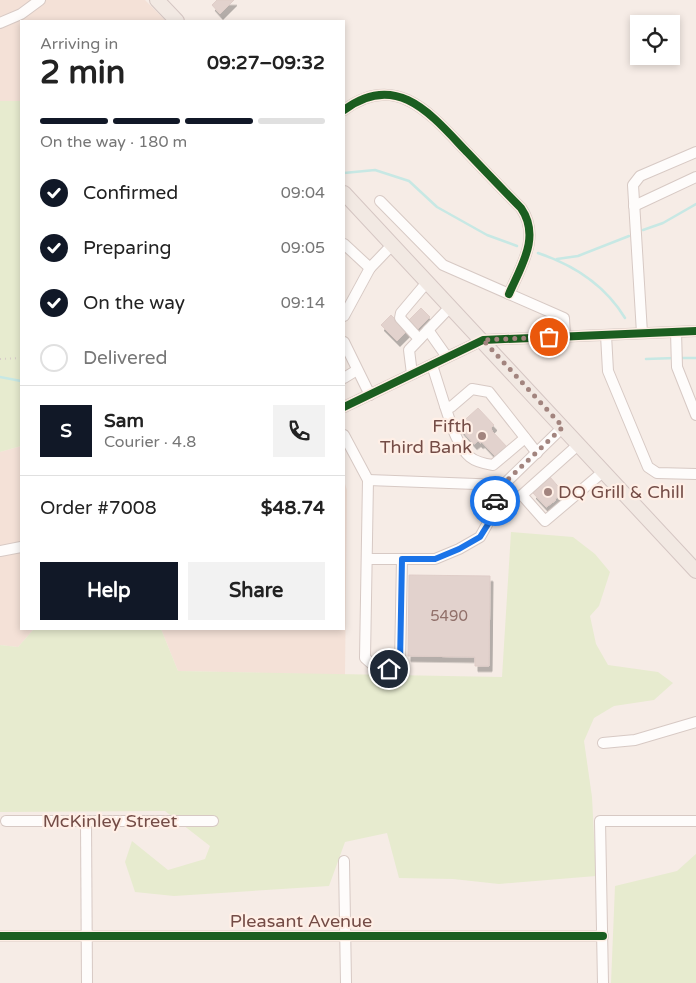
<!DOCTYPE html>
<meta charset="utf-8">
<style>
:root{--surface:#fff;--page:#f2f2f2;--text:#222;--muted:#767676;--line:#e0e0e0;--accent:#111827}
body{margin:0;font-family:"Varela Round",sans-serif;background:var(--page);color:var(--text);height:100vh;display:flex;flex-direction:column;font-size:19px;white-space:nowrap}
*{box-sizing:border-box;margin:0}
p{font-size:16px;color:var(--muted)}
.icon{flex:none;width:28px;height:28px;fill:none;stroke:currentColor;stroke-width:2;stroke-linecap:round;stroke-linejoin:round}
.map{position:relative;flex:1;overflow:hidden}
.sheet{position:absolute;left:20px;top:20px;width:325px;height:610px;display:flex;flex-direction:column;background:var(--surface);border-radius:0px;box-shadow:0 2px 8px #0003}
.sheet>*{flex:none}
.buttons{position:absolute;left:630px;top:15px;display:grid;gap:10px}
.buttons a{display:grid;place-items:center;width:50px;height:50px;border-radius:0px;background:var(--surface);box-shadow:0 2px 8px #0003;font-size:25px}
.pin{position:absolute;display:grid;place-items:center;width:42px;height:42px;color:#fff;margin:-21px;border:2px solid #fff;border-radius:50%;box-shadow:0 1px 5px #0007}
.courier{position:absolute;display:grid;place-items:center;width:50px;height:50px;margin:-25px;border:4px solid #1a73e8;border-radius:50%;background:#fff;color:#222;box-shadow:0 1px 6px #0007}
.head em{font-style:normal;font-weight:800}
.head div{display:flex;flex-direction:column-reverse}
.head{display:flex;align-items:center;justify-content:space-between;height:85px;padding:0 20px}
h1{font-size:32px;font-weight:800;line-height:38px}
.bar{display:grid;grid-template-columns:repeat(4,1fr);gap:8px 5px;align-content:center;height:60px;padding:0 20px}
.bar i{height:6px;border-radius:4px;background:var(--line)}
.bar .on{background:var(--accent)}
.bar p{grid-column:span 4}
.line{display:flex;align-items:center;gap:12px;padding:0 20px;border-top:1px solid var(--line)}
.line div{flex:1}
.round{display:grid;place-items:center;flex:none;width:52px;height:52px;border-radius:0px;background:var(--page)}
ol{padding:0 20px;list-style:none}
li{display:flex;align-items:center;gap:15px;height:55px}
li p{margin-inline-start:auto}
li .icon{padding:5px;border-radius:50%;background:var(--accent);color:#fff;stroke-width:4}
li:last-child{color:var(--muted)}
li i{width:28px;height:28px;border:2px solid var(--line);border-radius:50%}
.action{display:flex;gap:10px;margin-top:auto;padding:10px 20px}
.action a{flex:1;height:58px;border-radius:0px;background:var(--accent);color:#fff;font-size:20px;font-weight:800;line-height:58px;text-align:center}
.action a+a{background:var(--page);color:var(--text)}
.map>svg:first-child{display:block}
</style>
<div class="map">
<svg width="696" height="983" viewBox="0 0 696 983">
<defs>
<filter id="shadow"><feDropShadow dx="3" dy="5.5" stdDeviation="0" flood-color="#0004"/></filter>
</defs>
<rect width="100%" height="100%" fill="#f6ece6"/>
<!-- residential -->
<g fill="#f4e1d7">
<polygon points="0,0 145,0 166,21 21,21 21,101 0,101"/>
<polygon points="21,446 21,629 34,629 18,647 0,645 0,452"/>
<polygon points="344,481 347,490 345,675 178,671 161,629 344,629"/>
</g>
<!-- green -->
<g fill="#e7ebcf">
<polygon points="0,101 21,101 21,446 0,452"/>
<polygon points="511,532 573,537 595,554 610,572 599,606 590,616 596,644 608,665 658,672 673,683 654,700 614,706 594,718 584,741 592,797 596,876 499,884 453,879 399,878 387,833 345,842 329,886 174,896 135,892 125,862 132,841 168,870 205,859 210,846 165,811 0,812 0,645 18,647 34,629 161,629 178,671 502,677"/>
<polygon points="696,854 696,983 611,983 615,886 677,871"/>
</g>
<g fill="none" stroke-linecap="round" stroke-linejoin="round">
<!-- stream -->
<g stroke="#c7e8e4" stroke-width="2.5">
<polyline points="344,173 375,170 409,181 437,207 487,235 517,246"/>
<polyline points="643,230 663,223 696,204"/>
<path d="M538 253C574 265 605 285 625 318"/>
<polyline points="557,259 578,256 629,236"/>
<polyline points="680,358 696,358"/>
<polyline points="646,359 675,358"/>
<polyline points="0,377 21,381"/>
</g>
</g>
<!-- building -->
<g fill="#e2d2cd" stroke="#dfcdc8" filter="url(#shadow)">
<polygon points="217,0 234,0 220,14 212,5"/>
<polygon points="421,308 430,317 416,331 407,322"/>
<polygon points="391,315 407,331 397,341 381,325"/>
<polygon points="478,408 494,425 491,428 492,431 508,448 497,458 482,442 480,443 478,441 474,444 458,426"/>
<polygon points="550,477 563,492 555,499 556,500 546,507 533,493"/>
<polygon points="409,575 490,576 489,666 475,666 475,657 408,656"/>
</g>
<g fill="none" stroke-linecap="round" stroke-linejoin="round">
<defs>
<g id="minor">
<polyline points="0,23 21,14 40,0"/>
<path d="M344 110C396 71 431 114 465 150 484 170 502 189 521 208 541 237 521 266 509 294"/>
<polyline points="380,201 443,265 564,318 565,336"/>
<polyline points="634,206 696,177"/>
<polyline points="344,244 370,268 393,244"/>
<polyline points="344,316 370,268"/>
<polyline points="428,330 447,357"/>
<polyline points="676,332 677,367 696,415"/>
<polyline points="642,333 633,185 640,176 696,152"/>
<polyline points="606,335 608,371 648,467 657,473 696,474"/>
<polyline points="419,339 400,318 401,313 428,281"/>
<polyline points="344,342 370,395"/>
<polyline points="432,365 445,406 451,407 472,389 489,392 537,453"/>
<polyline points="412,374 409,350 451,306"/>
<polyline points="344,378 357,370"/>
<path d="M445 406C450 421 457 446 470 457 476 462 486 464 493 465L525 438"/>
<polyline points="344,407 483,340 696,331"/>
<polyline points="344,435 368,480 365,658 373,665 389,669 400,663 402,559 435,559 459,549 480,537 489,521 499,489 563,427"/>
<polyline points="579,444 522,495 545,521 604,471"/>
<polyline points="368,480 503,485"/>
<polyline points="0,551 21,547"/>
<polyline points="367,559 402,559"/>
<polyline points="603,743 635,740 696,722"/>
<polyline points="6,821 213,821"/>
<polyline points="86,821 87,983"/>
<polyline points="344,861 346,983"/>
<polyline points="0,936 603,936"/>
<polyline points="603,983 600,821 696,821"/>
</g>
<g id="major">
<polyline points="157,0 177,21"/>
<polyline points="344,193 696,571"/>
</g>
</defs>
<!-- minor casing -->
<use href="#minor" stroke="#d7c9c4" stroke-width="12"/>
<!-- major casing -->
<use href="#major" stroke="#d5c6c3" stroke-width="16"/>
<!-- path -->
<polyline stroke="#d7cbc8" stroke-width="2" stroke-dasharray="1 4" stroke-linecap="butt" points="0,359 21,358"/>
<!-- minor -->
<use href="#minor" stroke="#fefcfb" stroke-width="10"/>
<!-- major -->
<use href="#major" stroke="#f2e9e3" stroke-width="14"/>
<defs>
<g id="cycleway">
<path d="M344 110C396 71 431 114 465 150 484 170 502 189 521 208 541 237 521 266 509 294"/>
<polyline points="344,407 483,340 696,331"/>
<polyline points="0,936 603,936"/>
</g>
</defs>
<!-- cycleway casing -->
<use href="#cycleway" stroke="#ffefe6" stroke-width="11"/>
<!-- cycleway -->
<use href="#cycleway" stroke="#1b5e20" stroke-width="8"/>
</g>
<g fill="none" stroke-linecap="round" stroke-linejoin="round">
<!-- done -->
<polyline stroke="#a2847e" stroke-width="5" stroke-dasharray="0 9" points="495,501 499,488 563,427 483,340 549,337"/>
<!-- route -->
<polyline stroke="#1a73e8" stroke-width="6" points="389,669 400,663 402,559 435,559 459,549 480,537 490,521 495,501"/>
</g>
<!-- markers -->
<g fill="#a2847e" stroke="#ffefe6" stroke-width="2">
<circle cx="482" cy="436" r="5"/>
<circle cx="548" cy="492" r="5"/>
</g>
<g text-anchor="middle" stroke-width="4.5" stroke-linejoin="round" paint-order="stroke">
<!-- number labels -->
<g font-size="15" fill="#91706a">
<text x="449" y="621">5490</text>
</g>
<!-- poi labels -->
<g font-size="18" fill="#744c46" stroke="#ffefe6" text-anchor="end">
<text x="472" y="432">Fifth<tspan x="472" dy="21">Third Bank</tspan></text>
<text x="558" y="498" text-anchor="start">DQ Grill &amp; Chill</text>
</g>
<!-- street labels -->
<g font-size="18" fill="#744c46" stroke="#ffefe6">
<text x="110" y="827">McKinley Street</text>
<text x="301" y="927">Pleasant Avenue</text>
</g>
</g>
</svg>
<div class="buttons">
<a><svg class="icon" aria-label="locate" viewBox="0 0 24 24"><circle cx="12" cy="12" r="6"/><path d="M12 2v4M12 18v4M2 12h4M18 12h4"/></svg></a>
</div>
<div class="pin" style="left:549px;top:337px;background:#ea580c"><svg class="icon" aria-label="bag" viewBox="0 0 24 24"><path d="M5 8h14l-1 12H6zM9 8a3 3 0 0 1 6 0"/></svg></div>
<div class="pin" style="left:389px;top:669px;background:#1f2937"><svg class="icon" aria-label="home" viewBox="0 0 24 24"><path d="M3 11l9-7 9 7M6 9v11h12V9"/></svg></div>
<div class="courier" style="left:495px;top:501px"><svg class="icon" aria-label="car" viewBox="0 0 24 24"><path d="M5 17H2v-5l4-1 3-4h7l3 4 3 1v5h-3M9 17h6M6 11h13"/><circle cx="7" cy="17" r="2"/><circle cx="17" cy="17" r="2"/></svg></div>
<section class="sheet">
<div class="head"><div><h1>2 min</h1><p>Arriving in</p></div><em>09:27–09:32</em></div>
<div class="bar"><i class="on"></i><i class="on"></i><i class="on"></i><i></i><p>On the way · 180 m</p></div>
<ol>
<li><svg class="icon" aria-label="check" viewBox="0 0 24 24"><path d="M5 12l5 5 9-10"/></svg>Confirmed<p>09:04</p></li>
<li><svg class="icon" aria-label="check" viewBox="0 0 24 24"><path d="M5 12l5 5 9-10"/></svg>Preparing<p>09:05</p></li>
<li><svg class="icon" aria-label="check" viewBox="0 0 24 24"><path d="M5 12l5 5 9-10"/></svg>On the way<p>09:14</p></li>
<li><i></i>Delivered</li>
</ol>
<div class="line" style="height:90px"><b class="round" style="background:var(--accent);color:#fff">S</b><div><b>Sam</b><p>Courier · 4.8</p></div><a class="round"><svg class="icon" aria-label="phone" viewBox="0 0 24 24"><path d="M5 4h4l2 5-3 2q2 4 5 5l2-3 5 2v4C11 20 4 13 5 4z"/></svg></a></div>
<div class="line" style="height:65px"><div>Order #7008</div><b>$48.74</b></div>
<div class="action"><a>Help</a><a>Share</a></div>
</section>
</div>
